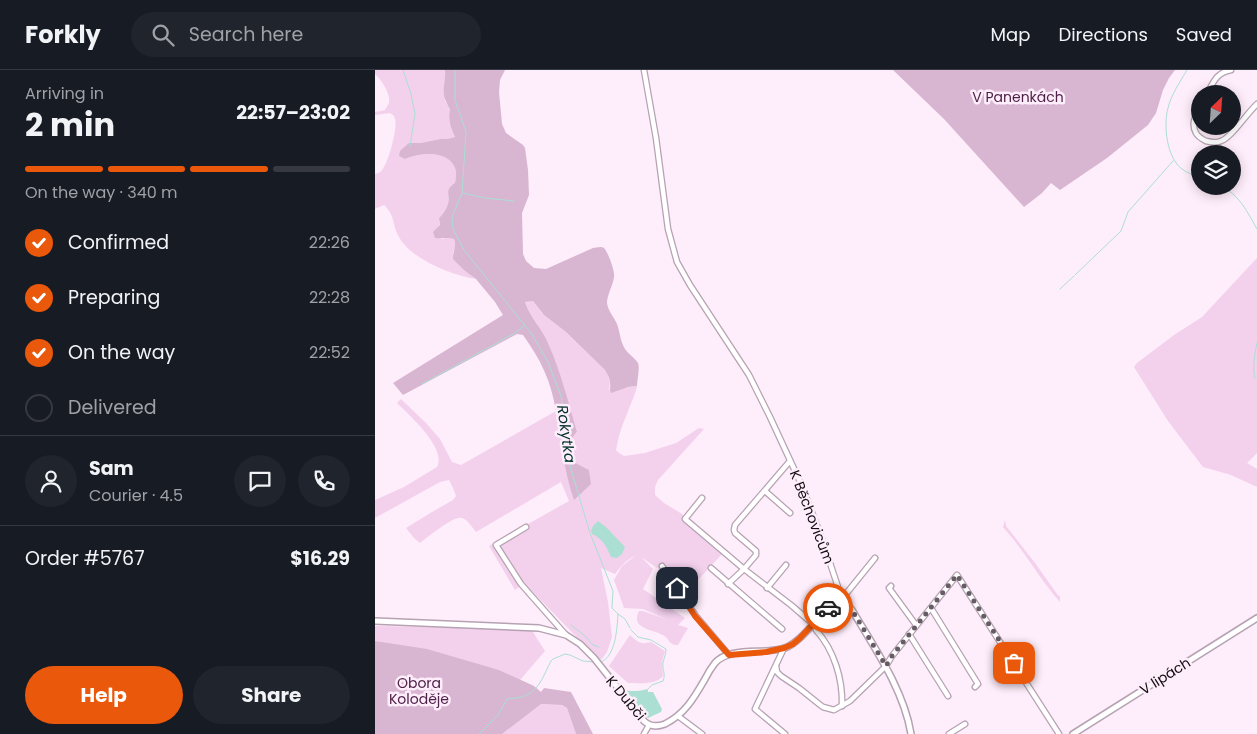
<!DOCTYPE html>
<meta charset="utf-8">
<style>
:root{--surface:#171b24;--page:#20242c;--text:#f1f3f6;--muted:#9ea1a6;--line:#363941;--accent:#ea580c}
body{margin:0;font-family:Poppins,sans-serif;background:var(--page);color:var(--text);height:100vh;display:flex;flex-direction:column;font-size:19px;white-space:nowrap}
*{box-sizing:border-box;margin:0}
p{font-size:16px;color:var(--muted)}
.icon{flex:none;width:28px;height:28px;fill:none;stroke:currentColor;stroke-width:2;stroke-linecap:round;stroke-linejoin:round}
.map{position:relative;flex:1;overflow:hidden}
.panel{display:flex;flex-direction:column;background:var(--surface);width:375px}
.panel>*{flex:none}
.needle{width:32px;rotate:25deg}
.fabs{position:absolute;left:816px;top:15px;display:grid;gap:10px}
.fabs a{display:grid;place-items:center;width:50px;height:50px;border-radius:50%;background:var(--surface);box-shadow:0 2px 12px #0003;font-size:25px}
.pin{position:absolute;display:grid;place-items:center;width:42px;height:42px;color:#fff;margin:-21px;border-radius:10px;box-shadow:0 2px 8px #0006}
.courier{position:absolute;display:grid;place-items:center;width:50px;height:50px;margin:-25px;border:4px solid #ea580c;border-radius:50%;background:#fff;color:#222;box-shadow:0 1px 6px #0007}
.head em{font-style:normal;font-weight:700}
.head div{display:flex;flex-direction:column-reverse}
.head{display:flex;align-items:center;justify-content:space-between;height:85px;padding:0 25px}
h1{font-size:32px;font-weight:700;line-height:38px}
.bar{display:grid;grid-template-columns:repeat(4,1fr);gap:8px 5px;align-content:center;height:60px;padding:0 25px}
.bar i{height:6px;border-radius:4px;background:var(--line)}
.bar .selected{background:var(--accent)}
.bar p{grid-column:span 4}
.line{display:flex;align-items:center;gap:12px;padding:0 25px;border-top:1px solid var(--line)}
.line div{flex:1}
.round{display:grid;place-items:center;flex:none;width:52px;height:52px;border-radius:26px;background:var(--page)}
ol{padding:0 25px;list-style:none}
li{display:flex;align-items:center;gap:15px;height:55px}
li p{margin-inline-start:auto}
li .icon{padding:5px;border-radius:50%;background:var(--accent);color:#fff;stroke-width:4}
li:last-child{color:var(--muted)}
li i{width:28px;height:28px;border:2px solid var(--line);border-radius:50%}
.action{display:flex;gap:10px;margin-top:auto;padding:10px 25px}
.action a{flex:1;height:58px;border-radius:30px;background:var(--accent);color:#fff;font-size:20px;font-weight:700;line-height:58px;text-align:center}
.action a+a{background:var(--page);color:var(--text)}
header{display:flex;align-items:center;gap:30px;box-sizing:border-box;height:70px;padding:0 25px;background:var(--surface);border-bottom:1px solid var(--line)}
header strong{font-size:24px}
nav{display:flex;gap:28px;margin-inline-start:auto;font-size:18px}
.search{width:350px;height:45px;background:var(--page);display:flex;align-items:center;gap:12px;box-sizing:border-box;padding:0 18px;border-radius:28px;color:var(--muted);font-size:19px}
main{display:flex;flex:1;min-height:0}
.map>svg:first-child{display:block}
</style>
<header>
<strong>Forkly</strong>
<div class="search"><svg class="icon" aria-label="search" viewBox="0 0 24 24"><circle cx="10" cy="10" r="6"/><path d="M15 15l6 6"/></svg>Search here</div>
<nav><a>Map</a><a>Directions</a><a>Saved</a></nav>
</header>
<main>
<section class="panel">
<div class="head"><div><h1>2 min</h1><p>Arriving in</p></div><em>22:57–23:02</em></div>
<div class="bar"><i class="selected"></i><i class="selected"></i><i class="selected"></i><i></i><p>On the way · 340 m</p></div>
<ol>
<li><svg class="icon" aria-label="check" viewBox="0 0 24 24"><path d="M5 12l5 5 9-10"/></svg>Confirmed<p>22:26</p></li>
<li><svg class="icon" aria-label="check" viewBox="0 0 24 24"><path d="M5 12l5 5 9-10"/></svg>Preparing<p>22:28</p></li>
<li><svg class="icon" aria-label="check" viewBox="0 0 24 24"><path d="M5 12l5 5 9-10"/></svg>On the way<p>22:52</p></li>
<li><i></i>Delivered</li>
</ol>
<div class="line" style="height:90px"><a class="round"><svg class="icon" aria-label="person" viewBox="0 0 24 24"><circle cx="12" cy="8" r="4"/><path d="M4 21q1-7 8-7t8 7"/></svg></a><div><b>Sam</b><p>Courier · 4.5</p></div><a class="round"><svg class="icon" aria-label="chat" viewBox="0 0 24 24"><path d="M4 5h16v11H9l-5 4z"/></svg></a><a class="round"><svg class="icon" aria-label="phone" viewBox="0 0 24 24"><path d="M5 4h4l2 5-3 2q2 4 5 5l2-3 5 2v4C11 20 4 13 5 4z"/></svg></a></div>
<div class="line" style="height:65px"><div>Order #5767</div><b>$16.29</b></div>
<div class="action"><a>Help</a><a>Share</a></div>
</section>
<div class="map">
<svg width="882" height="664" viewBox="0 0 882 664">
<rect width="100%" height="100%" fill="#feedfa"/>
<!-- green -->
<g fill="#f3d1ed">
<path d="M0 0H70V31L75 39C73 49 75 58 80 67L72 69H65L46 73H34L30 89C44 83 72 79 80 98 82 103 81 108 80 114 68 120 76 124 73 135 71 140 68 144 64 148L66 169 73 167 79 169C81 175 81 178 78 183L90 201 101 209C76 205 32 188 22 163 17 151 20 146 9 135L0 139V104C3 103 5 103 7 100 13 94 23 58 20 49 19 45 18 45 15 43L0 45V42L10 40C11 37 13 36 14 33 16 24 6 9 0 4Z"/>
<polygon points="882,188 882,383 872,393 882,399 882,417 856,405 828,397 793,351 759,297 762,293 799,265 827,247"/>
<path d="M158 231 169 245 191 262 230 300C234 307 236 312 234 320L262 316C260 326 255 335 252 344 247 355 243 367 241 380L244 383 249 386 270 383 301 373 324 358 329 359 283 410 280 417V425L289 433 307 444 347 484 308 526 291 504 266 487 278 499 268 519 310 548 303 555 313 558 303 575C293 575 295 569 288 565 277 559 255 559 264 541H268L293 550 268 539 249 538 239 510 247 496 260 486C251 490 246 496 240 504L226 498 233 532 237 567 232 582 227 589 224 590 149 513 140 520 114 476 194 431 186 412 101 462C97 457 93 450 87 448 78 446 53 467 45 473L39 468 31 458 57 442 78 430 81 426 78 418 74 410 65 412 0 448V430L29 417 62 397C72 378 34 345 22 333L26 329 51 353 65 369 77 392 86 395 181 341 182 342C186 371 189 402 199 429L215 414 214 400 197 391C196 380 193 370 202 362L173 273 153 239 150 232Z"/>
<path d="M630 450 631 456 660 493 682 524 685 527V532C664 508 649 480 628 457Z"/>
<polygon points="0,556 156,559 170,581 145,610 124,600 0,571"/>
<path d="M255 565C262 572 266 575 276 572L290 581 287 592 288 606C281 615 264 613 253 613L234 596Z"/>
<polygon points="165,634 187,635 192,638 201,664 127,664"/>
</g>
<!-- forest -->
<g fill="#d8b5d1">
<path d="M70 0H130L125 10 124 22 127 54 131 63 148 75 150 78 153 100 154 125 147 143 148 184 151 191 159 198 171 199 218 178C221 178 226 176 229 178 233 182 240 201 239 207 238 216 232 224 232 233 233 241 239 247 242 254 245 262 245 271 250 279 253 284 260 288 263 293 265 298 262 311 262 316L253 317 236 323C234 319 236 317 235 313 235 308 232 304 230 300L191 262 169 245 158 231 150 232C155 247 167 259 173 273 186 302 193 332 202 362 193 370 196 380 197 391L214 400 216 414 199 430C189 402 186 372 182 342L181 341C176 311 166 290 148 265L142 264 28 325 18 313 128 245 120 232 101 209 90 201 78 189C78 181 82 177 79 169 72 167 67 169 60 168L58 162 65 155 64 148C68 144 71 140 73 134 76 124 68 121 80 113 81 108 82 103 80 98 72 79 44 83 30 89L24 86 25 81 34 73H46L65 69H72L80 67C75 57 73 50 75 39 64 21 71 18 70 0Z"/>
<polygon points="518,0 800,0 794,8 788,20 781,43 773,55 732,88 685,120 676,113 667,123 649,137 569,49"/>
<polygon points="0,571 52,579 124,600 159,616 166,622 169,618 196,622 218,664 201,664 192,638 187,635 166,634 127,664 0,664"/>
</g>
<!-- water -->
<g fill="#abdfd4">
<path d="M223 451 231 457 250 477 247 484 242 488 236 487C232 477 227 468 217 464L216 461 218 456Z"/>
<path d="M273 619V622H278L287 639 286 642 273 648 250 620C257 622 266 621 273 619Z"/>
</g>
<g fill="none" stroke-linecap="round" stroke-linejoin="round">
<!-- stream -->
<g stroke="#abdfd4" stroke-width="1">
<polyline points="28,0 36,24 40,44 35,76"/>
<path d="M80 0V30L91 62 87 123 77 147 78 159 89 180 156 263 173 292 186 326 195 396 215 463 238 521 237 538 243 544C242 558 241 586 226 592"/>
<path d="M812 0C805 12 796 25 793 38 788 56 792 88 807 99 812 103 819 105 825 107"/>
<path d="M846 116C864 124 873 143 882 159"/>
<polyline points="88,123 110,128 139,131"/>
<polyline points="700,205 746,161 753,142 798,91"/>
<polyline points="685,219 699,206"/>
<path d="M880 308C877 299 880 282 882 273"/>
<polyline points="47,314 140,263 150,255"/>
<polyline points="243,544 250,549 255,558"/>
<polyline points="196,555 209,565 218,575 224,577"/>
<path d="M256 560 263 567 276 570 291 579C291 584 289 588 288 593 287 599 291 604 288 611L277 615 273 619"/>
<path d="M104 664 123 645 132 629C138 628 147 628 152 625 165 619 170 602 176 591L178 589 190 584 195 585 208 591 219 592"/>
</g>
<defs>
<g id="minor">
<polyline points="269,0 281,68 293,159 302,192 315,215 374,305 395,347 427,416 447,469 465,523 466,530"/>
<path d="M832 24C839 11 841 3 856 0"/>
<path d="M825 37C820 46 816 54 821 63 823 67 827 69 831 71 835 72 842 73 846 71 857 67 872 43 882 34"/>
<polyline points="390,421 415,443"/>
<polyline points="327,428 310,449 369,499 381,485 381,481 360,463 359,460 360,455 415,391"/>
<polyline points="151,457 121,475 146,514 191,565"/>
<polyline points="287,496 321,546 354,585"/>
<polyline points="336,498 407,559"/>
<polyline points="353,514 369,499 416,535 438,554"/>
<polyline points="516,516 514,518 541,555"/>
<polyline points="392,518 411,495"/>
<polyline points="466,530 500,488"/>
<polyline points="556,538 603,614 600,617"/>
<path d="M441 560C459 580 468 609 467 636"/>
<polyline points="534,564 573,626"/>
<polyline points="409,578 380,639 410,664"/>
<polyline points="401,596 402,602 406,606 424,618 444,634 448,637 459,640 475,631 511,596 517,586 582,505 684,664"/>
<polyline points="303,646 327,664"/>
<polyline points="269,664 274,655"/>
<polyline points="574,664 590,654"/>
</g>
<g id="tertiary">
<path d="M0 551 164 558 191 565 205 574 219 588 269 651C275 657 282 657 290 654 310 644 319 628 330 609 333 603 336 598 340 593 355 576 389 585 410 578 426 572 443 547 457 534L462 531 466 530 471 533 477 540C499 577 529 620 536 664"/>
<polyline points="698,664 882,548"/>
</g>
</defs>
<!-- minor casing -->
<use href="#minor" stroke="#b6a2b2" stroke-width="7"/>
<!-- tertiary casing -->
<use href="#tertiary" stroke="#b6a2b2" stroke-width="8"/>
<!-- minor -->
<use href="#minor" stroke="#fff" stroke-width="4.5"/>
<!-- tertiary -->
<use href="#tertiary" stroke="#fff" stroke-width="5"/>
</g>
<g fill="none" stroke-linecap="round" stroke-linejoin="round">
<!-- done -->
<polyline stroke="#665c64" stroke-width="5" stroke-dasharray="0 9" points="453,538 464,530 471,532 477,540 511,596 517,586 582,505 639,593"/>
<!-- route -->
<polyline stroke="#ea580c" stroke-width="6" points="302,518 320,546 354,585 391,582 409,578 418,574 425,568 453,538"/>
</g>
<g text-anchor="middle" stroke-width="5" stroke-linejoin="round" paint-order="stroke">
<!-- park labels -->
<g font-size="14" fill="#4e2248" stroke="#feedfa">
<text x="643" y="32">V Panenkách</text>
<text x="44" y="618">Obora<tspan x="44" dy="16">Koloděje</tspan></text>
</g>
<!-- street labels -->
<g font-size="14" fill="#140e13" stroke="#feedfa">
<text transform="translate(437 447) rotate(69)" y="5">K Běchovicům</text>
<text transform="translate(790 606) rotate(-32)" y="5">V lipách</text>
<text transform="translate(251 628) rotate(50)" y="5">K Dubči</text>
</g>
<!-- water labels -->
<g font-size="15" font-style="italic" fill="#00312a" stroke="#feedfa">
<text transform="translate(191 364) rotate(82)" y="5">Rokytka</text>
</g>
</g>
</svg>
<div class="fabs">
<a><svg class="needle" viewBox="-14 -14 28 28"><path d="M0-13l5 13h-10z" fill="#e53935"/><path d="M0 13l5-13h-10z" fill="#9ea1a6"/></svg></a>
<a><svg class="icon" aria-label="layers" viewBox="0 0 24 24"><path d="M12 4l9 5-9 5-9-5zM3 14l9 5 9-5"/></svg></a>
</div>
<div class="pin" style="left:639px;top:593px;background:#ea580c"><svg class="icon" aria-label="bag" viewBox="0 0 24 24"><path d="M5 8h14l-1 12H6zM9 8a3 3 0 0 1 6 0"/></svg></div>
<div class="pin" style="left:302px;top:518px;background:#1f2937"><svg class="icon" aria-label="home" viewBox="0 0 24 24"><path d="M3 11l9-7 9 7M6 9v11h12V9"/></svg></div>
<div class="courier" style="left:453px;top:538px"><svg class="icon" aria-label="car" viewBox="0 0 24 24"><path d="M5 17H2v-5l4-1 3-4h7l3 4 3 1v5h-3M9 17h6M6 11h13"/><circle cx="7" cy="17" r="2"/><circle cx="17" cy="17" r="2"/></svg></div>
</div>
</main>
